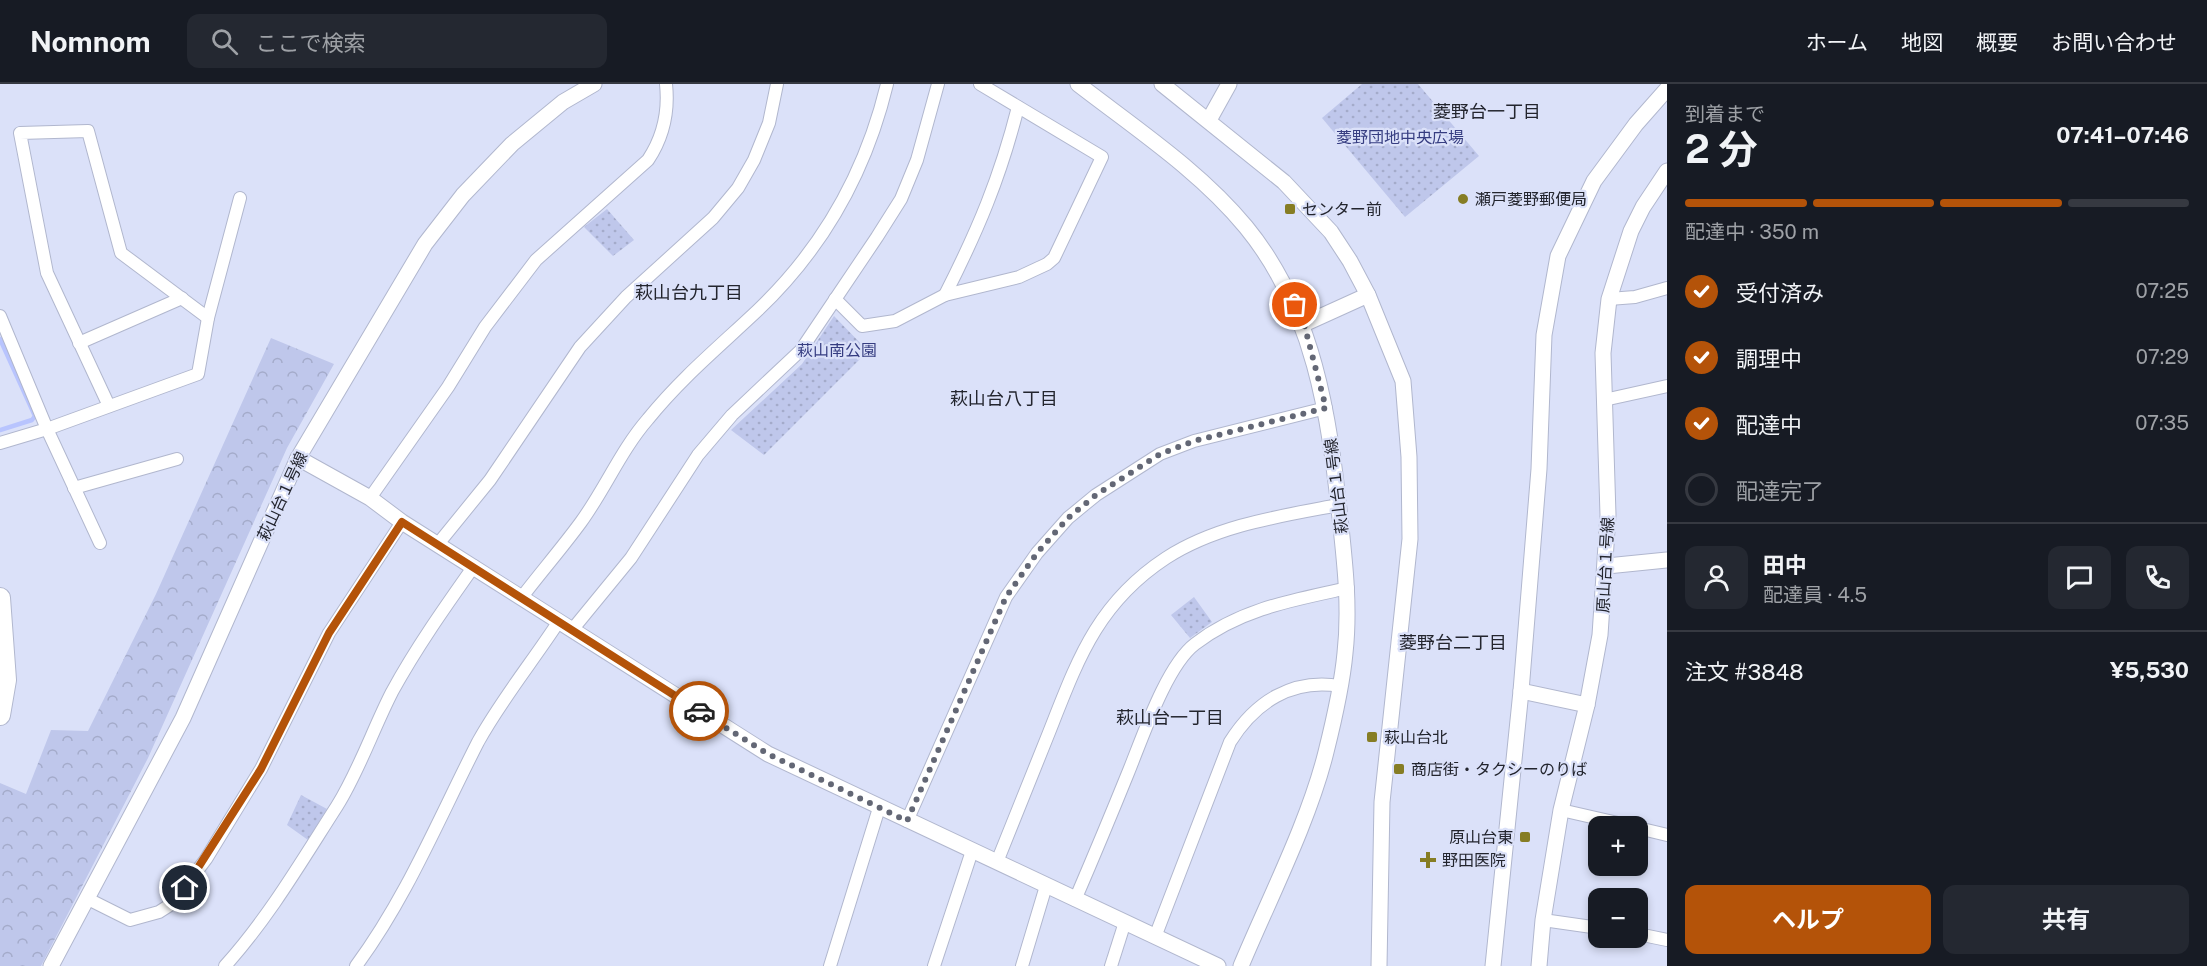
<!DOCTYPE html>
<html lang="ja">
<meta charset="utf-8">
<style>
:root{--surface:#171b24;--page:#242831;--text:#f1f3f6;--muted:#9ea1a6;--line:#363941;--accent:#b45309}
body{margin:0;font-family:"Public Sans","Noto Sans JP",sans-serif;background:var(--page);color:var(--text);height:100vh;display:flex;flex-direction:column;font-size:22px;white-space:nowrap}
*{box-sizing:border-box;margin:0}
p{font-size:20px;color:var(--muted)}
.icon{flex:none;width:33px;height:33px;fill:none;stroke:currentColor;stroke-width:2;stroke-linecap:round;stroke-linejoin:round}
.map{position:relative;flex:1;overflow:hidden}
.drawer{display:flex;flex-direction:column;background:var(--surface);width:540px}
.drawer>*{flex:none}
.controls{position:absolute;left:1588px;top:732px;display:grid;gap:12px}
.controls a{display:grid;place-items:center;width:60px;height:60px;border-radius:12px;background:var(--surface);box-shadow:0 3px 9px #0003;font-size:30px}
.pin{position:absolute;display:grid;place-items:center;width:51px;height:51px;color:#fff;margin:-26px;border:3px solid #fff;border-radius:50%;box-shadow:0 2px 6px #0007}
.courier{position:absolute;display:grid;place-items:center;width:60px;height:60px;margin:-30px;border:4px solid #b45309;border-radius:50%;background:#fff;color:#222;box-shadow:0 2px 8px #0007}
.headline em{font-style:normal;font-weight:700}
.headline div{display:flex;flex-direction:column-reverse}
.headline{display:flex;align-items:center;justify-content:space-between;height:102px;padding:0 18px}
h1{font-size:39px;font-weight:700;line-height:45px}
.bar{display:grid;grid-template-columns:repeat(4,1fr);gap:9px 6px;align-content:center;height:72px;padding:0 18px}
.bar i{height:8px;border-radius:4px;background:var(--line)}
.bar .on{background:var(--accent)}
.bar p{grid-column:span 4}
.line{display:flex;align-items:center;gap:15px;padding:0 18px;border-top:2px solid var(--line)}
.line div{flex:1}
.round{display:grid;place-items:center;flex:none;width:63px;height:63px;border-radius:12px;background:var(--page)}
ol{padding:0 18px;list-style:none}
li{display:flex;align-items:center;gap:18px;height:66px}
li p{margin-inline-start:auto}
li .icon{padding:6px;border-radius:50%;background:var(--accent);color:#fff;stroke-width:4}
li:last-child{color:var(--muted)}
li i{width:33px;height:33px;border:3px solid var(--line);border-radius:50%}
.cta{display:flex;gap:12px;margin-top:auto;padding:12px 18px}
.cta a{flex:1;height:69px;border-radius:12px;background:var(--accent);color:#fff;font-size:24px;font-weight:700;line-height:69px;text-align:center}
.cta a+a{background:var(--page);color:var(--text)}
header{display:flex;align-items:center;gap:36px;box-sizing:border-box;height:84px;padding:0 30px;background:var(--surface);border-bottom:2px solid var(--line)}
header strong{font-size:28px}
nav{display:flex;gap:33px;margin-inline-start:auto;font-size:21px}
.search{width:420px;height:54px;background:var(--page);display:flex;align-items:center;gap:15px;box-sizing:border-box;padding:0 21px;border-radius:12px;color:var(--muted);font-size:22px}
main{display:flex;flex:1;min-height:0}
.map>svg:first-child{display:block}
</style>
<header>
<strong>Nomnom</strong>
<div class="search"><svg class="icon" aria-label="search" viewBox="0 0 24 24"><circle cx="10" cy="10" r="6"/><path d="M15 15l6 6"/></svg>ここで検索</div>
<nav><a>ホーム</a><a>地図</a><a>概要</a><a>お問い合わせ</a></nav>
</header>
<main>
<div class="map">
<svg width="1667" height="882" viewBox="0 0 1667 882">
<defs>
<pattern id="grass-dots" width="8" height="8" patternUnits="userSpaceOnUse" patternTransform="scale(1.5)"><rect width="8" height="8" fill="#bfc7eb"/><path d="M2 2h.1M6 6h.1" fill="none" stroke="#a4abca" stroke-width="1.8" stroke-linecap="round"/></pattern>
<pattern id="forest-crowns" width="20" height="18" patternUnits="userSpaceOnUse" patternTransform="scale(1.5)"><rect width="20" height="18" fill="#bfc7eb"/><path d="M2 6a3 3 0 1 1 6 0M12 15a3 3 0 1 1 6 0" fill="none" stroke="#a4abca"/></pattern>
</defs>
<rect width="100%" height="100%" fill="#dbe1f9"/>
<!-- grass -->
<g fill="url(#grass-dots)">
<polygon points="1362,0 1418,0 1479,72 1405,133 1322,34"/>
<polygon points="607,125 634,156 613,172 584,143"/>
<polygon points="834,232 868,267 764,371 731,346 802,280"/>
<polygon points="1194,513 1212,538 1190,554 1171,531"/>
<polygon points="301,711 327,725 308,756 287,741"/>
</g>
<!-- forest -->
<polygon fill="url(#forest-crowns)" points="271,254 334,280 287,364 148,674 41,882 0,882 0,699 26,710 51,646 88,647 156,510"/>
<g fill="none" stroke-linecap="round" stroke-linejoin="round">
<!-- stream -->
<polyline stroke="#b8c4fe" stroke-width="4.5" points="0,255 35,332 32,336 0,346"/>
<defs>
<g id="minor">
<path d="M945 211C978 146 1000 94 1018 23"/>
<polyline points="835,215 862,242 895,237 945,211 1019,193 1047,180 1054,174 1102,73 980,0"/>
<polyline points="1609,215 1635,213 1667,204"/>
<polyline points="0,232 47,345 100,459"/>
<polyline points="79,259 182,214"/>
<polyline points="1604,316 1667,302"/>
<polyline points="109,322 47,189 20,49 88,47 121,169 208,234"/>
<polyline points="0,359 47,345 198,290 208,234 240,114"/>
<polyline points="74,404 177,375"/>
<path d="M370 414 448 303 485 243 536 176 648 76C664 52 669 28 666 0"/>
<polyline points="438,460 490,396 580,263 626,213 713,134 738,104 754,76 769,39 777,0"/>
<path d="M522 513C541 488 562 464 581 438 605 405 621 366 648 335 681 294 720 262 758 226 823 164 866 87 887 0"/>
<polyline points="572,546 631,474 698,371 732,331 801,266 877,153 901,115 917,76 938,0"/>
<polyline points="1561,726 1631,742"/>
<polyline points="907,737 1006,513 1037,469 1068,434 1096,411 1160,370 1194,357 1326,324"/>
<polyline points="1638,744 1667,751"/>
<path d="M997 778C1014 736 1031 694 1048 651 1077 578 1096 520 1166 474 1217 441 1281 432 1339 421"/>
<polyline points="88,815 130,836 159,828 173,819 206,775 261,685 329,549 402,438"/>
<path d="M1075 816C1093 774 1111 731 1128 689 1142 655 1166 582 1195 560 1240 525 1293 516 1348 504"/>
<polyline points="1543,836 1599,844"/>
<polyline points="1638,850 1667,856"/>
<path d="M1155 853 1230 658C1255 618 1292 594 1340 602"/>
<path d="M225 882C269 833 301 778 337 722 359 687 373 645 392 608 416 564 445 523 474 482"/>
<path d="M356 882C407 813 439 734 478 658 501 616 533 577 559 537"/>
<polyline points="830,882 879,724"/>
<polyline points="934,882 972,767"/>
<polyline points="1022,882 1046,802"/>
<polyline points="1111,882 1125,838"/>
</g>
<g id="tertiary">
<path d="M1078 0C1135 44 1200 87 1246 143 1314 226 1329 331 1340 434 1345 480 1350 524 1345 569 1342 602 1334 636 1326 668 1309 737 1269 815 1241 882"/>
<polyline points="1162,0 1284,98 1331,148 1350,177 1368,211 1403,297 1409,373 1410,455 1382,718 1379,882"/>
<polyline points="1209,36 1229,0"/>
<polyline points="1304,240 1368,211"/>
<polyline points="298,374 370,414 402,438 768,670 1218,882"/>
<polyline points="1607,482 1667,476"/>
<polyline points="1521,607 1587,621"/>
<polyline points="51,882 183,634 298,374 425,160 463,111 512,60 563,18 594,0"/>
<polyline points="1493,882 1521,607 1539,385 1544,251 1558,172 1594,97 1636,40 1667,5"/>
<polyline points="1539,882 1543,836 1561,726 1587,621 1600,551 1608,431 1603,269 1609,215 1631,147 1643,123 1667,87"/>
</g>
<polyline id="trunk" points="0,514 6,596 0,631"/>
</defs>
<!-- minor casing -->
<use href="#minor" stroke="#b1b7ce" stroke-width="14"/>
<!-- tertiary casing -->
<use href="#tertiary" stroke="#b1b7ce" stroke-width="17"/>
<!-- trunk casing -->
<use href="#trunk" stroke="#b1b7ce" stroke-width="22"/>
<!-- minor -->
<use href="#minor" stroke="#fff" stroke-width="12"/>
<!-- tertiary -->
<use href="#tertiary" stroke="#fff" stroke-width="15"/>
<!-- trunk -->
<use href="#trunk" stroke="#fff" stroke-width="20"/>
</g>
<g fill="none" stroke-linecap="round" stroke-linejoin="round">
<!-- done -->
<polyline stroke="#636775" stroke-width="6" stroke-dasharray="0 10.8" points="699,627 768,670 907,737 1006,513 1037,469 1068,434 1096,411 1160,370 1194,357 1326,324 1304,240 1295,221"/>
<!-- route -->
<polyline stroke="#b45309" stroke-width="8" points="185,804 261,685 329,549 402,438 699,627"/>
</g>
<!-- markers -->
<g fill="#867d24" stroke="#dbe1f9" stroke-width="2">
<circle cx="1463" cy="115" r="6"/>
<rect x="1284" y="119" width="12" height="12" rx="3"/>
<rect x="1366" y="647" width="12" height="12" rx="3"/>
<rect x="1393" y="679" width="12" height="12" rx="3"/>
<rect x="1519" y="747" width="12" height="12" rx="3"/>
<path d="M1425 767h6v6h6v6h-6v6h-6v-6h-6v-6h6z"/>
</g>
<g text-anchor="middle" stroke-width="4.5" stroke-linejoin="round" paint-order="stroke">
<!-- park labels -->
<g font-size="16" fill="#363d81" stroke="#dbe1f9">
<text x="1400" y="59">菱野団地中央広場</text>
<text x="837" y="272">萩山南公園</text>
</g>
<!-- poi labels -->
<g font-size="16" fill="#23252e" stroke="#dbe1f9" text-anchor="start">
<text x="1475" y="121">瀬戸菱野郵便局</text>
<text x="1302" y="131">センター前</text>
<text x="1384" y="659">萩山台北</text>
<text x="1411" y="691">商店街・タクシーのりば</text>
<text x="1513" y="759" text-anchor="end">原山台東</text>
<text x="1442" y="782">野田医院</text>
</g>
<!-- street labels -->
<g font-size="16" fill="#23252e" stroke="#dbe1f9">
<text transform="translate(1336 402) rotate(-97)" y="6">萩山台１号線</text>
<text transform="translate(282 412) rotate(-65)" y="6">萩山台１号線</text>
<text transform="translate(1605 481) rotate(-87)" y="6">原山台１号線</text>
</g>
<!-- neighbourhood labels -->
<g font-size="18" fill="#23252e" stroke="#dbe1f9">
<text x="1487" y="34">菱野台一丁目</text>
<text x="689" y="215">萩山台九丁目</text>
<text x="1004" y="321">萩山台八丁目</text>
<text x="1453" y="565">菱野台二丁目</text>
<text x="1170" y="640">萩山台一丁目</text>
</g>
</g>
</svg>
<div class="controls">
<a>+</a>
<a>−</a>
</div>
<div class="pin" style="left:1295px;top:221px;background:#ea580c"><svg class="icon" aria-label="bag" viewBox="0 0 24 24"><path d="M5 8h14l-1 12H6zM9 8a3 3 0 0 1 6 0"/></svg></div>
<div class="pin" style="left:185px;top:804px;background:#1f2937"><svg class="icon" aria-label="home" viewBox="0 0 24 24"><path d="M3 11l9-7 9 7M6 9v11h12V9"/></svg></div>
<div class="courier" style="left:699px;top:627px"><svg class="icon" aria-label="car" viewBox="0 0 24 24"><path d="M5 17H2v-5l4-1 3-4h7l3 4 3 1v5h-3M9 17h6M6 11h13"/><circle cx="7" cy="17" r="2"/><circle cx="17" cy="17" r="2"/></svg></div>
</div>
<section class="drawer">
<div class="headline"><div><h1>2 分</h1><p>到着まで</p></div><em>07:41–07:46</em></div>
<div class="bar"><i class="on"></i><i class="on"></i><i class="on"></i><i></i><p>配達中 · 350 m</p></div>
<ol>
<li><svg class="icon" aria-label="check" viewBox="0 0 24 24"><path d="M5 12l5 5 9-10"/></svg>受付済み<p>07:25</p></li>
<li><svg class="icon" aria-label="check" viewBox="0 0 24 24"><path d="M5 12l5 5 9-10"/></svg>調理中<p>07:29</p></li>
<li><svg class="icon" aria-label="check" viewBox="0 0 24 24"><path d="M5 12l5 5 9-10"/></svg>配達中<p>07:35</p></li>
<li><i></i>配達完了</li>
</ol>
<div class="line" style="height:108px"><a class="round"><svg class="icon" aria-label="person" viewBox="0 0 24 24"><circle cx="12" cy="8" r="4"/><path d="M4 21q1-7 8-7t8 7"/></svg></a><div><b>田中</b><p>配達員 · 4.5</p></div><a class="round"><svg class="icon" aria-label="chat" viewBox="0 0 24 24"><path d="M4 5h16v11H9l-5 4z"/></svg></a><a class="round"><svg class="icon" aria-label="phone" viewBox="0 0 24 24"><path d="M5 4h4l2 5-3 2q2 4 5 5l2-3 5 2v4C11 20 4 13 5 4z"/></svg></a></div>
<div class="line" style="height:78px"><div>注文 #3848</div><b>¥5,530</b></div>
<div class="cta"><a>ヘルプ</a><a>共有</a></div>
</section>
</main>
